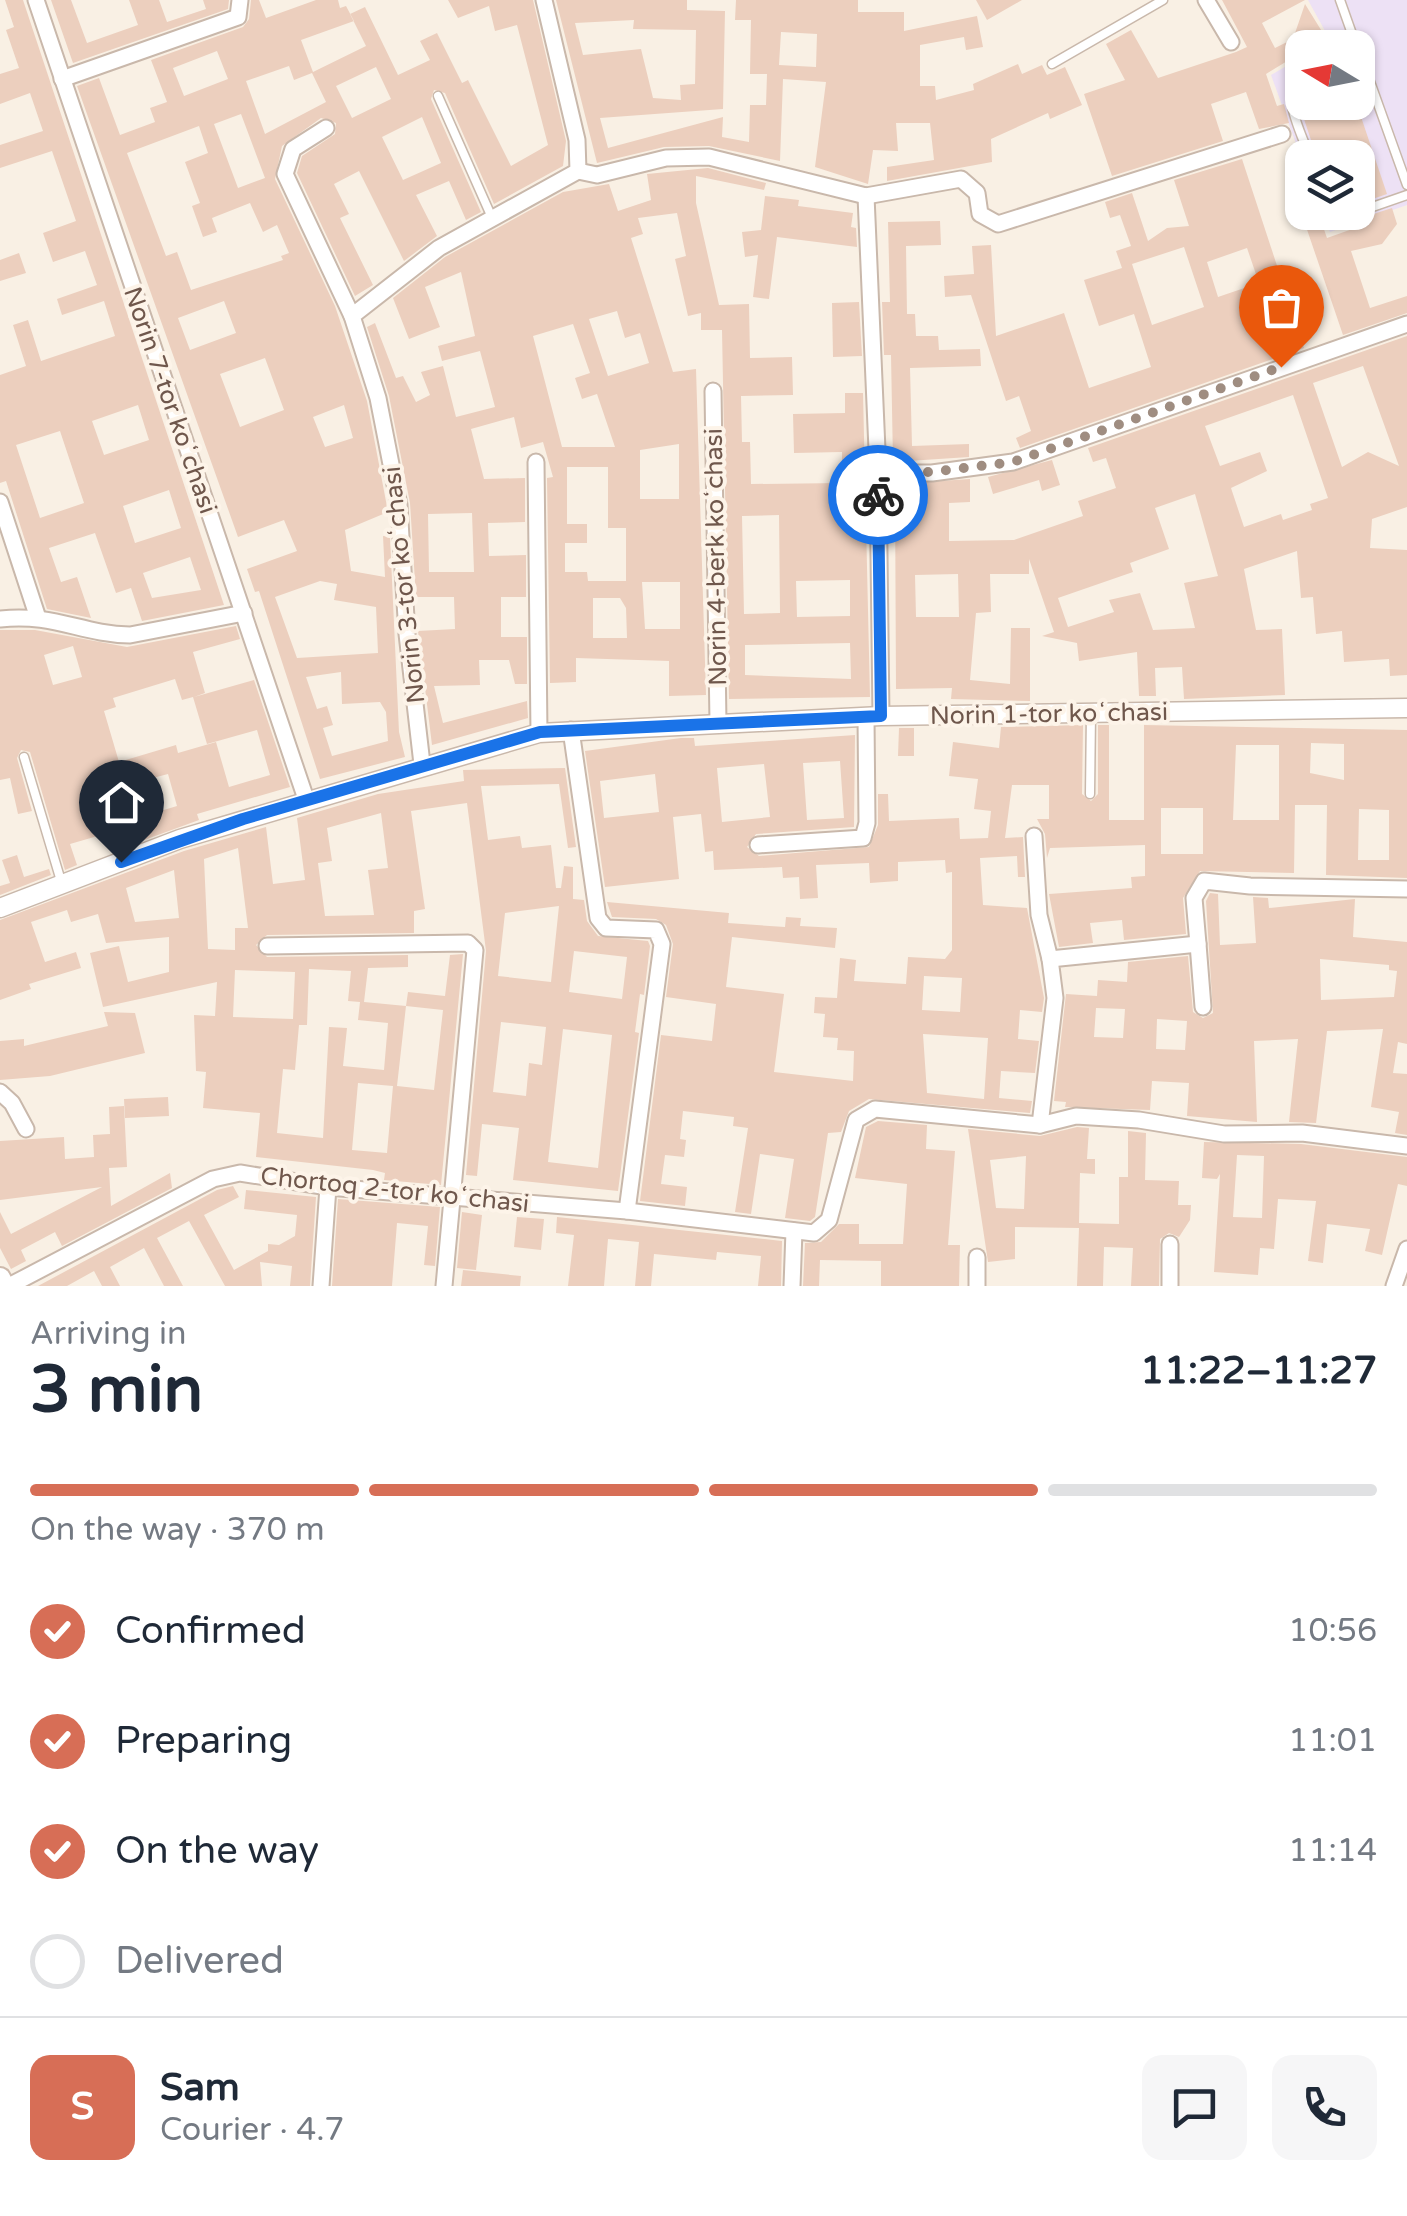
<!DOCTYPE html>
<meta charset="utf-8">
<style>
:root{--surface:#fff;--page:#f6f6f7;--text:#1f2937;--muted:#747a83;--line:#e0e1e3;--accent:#d76e56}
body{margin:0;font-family:"Varela Round",sans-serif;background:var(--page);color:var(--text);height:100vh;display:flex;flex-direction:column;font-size:38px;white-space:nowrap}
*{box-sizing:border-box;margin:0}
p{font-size:32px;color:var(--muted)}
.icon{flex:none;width:55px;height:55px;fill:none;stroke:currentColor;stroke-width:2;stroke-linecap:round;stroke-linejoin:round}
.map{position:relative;height:1286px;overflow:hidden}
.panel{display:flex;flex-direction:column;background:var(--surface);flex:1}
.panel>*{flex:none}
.needle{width:65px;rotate:280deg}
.controls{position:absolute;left:1285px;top:30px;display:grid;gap:20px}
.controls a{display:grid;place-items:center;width:90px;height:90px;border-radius:20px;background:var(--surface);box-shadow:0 2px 8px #0004;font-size:50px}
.pin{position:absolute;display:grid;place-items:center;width:85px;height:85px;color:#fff;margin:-102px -42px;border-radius:50% 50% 50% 0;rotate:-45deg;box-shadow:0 0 10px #0007}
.pin .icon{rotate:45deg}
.courier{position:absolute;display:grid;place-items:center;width:100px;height:100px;margin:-50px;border:8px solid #1a73e8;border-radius:50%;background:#fff;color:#222;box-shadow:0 2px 12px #0007}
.summary em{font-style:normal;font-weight:800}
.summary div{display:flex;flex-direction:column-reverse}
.summary{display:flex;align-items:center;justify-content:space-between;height:170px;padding:0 30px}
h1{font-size:65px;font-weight:800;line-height:75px}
.bar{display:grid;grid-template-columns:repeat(4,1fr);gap:15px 10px;align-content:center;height:120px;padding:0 30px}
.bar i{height:12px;border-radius:8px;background:var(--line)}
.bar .current{background:var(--accent)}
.bar p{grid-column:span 4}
.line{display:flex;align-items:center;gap:25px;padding:0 30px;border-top:2px solid var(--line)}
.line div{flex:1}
.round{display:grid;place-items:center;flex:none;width:105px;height:105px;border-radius:20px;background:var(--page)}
ol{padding:0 30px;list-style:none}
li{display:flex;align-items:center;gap:30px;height:110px}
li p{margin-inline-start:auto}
li .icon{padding:10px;border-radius:50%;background:var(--accent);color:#fff;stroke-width:4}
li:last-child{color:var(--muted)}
li i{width:55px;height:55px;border:5px solid var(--line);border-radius:50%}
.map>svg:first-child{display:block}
</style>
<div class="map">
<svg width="1407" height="1286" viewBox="0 0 1407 1286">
<rect width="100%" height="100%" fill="#f9f0e4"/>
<!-- education -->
<polygon fill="#ede1f5" points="1308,0 1407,0 1407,205 1330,232 1322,213 1358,212 1358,158 1302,160 1271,75 1302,57 1302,102 1358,102 1358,48 1318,47 1330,40"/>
<!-- building -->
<g fill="#eccfbe" fill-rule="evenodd">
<path d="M5 0H23L224 605 142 621 131 588 116 593 95 533 49 548 61 582 77 577 91 618 47 609 6 481 0 483V375L26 366 13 325 28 320 41 361 115 336 104 301 62 315 57 299 97 285 85 251 53 262 43 233 76 221 52 151 0 168V145L43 131 30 93 0 104V74L19 68 6 30 14 27ZM138 405 149 440 104 455 92 421ZM60 431 84 503 40 518 16 445ZM169 490 181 528 135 543 123 506ZM190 557 201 590 152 598 143 573Z"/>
<polygon points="51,0 71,0 87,43 138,25 129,0 159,0 167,22 206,9 203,0 229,0 228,9 73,63"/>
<path d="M251 0H259L266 18 316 0H338L340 8 346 6 354 21 301 40 313 72 366 46 350 14 365 7 398 75 430 60 420 41 437 33 462 83 468 80 511 166 548 145 517 25 495 31 489 6 458 18 448 0H533L566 141 563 166 494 204 445 93 434 90 431 99 481 212 466 220 449 181 416 195 437 236 404 261 359 171 334 184 349 214 340 218 373 285 355 296 297 173 302 156 335 134 336 123 321 118 282 146 275 179 335 306 367 401 388 512 345 530 351 571 385 577 383 536 390 537 399 732 405 757 320 779 259 591 255 592 247 569 297 551 284 520 238 537 77 86 99 78 120 135 155 122 150 108 167 102 151 60 243 27 249 19ZM217 51 228 79 184 96 173 68ZM289 66 294 80 312 73 326 102 265 134 246 81ZM376 67 391 99 352 118 336 86ZM241 114 265 178 238 188 214 124ZM422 117 441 163 403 180 382 137ZM199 126 208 153 185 162 200 203 192 206 203 237 217 232 212 218 250 203 263 232 277 225 289 253 281 256 283 260 191 290 177 252 166 256 127 153ZM224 301 236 333 190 350 178 318ZM265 358 284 410 240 427 220 374ZM344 405 353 438 325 447 313 417ZM320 581 337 584 334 600 376 607 378 653 297 658 275 597ZM341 672 342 704 380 702 386 712 388 741 332 756 323 728 333 725 327 706 317 709 306 677Z"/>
<path d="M556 0H687V10L725 11 723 109 600 118 608 148 723 117 722 137 749 142 750 105H766L767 74H750L751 20H735L736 0H858V12H904V31L977 16 983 47 966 50 964 37 920 45V86H935L936 100 974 90 973 84 1018 64 1022 74 1042 65 1047 75 1065 67 1082 105 1050 119 1048 113 991 139 992 162 887 181V167L934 160 930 123H896L898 151 873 150 868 184 815 167 826 82 783 79 780 161 709 146 664 147 597 163ZM634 20 633 29 696 30 695 84 680 85 681 100 653 98 641 49 583 55 575 23ZM781 32 817 34 816 67 779 65Z"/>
<polygon points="976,0 1022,0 987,20"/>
<polygon points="1222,0 1305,0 1262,23 1275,48 1293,39 1305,4 1326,38 1302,48 1302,52 1266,74 1277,106 1284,104 1289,123 1259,129 1246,92 1211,104 1223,141 1112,176 1084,94 1125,80 1106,44 1131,30 1158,78 1236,52 1247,47"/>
<polygon points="1302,97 1302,102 1356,102 1387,194 1358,204 1358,158 1317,158 1301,110 1298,99"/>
<path d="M1242 159 1304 348 1020 448 1016 438 1031 431 1019 396 1006 401 971 295 945 297 944 276 974 274 972 246 991 245 996 336 1064 313 1089 388 1151 367 1134 314 1099 326 1084 280 1122 268 1116 251 1131 246 1120 215 1110 218 1105 202 1132 193 1148 241 1167 228 1189 226 1174 180ZM1184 247 1204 307 1152 325 1132 264ZM1247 248 1259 283 1218 297 1207 262Z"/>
<path d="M708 168 766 183 764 190 696 176V203L719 305 749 304 750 358 792 357 793 395 741 396 742 442H750L751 484 842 483V452L794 453 793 414 845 413V393H863L870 697 729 699 722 330H701V313L688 316 675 259 686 256 677 213 638 218 643 234 631 238 673 372 696 369 706 695 669 696V661L576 658V682L550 683 547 478 553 477 543 442 521 448 514 417 471 429 484 479 525 478V522L488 523 489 556 526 555V597H501V637H527V684H515L509 660H479L480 685 434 686 443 723 527 701 528 718 432 745 418 631 455 629 454 597H416L410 503 389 396 367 327 375 323 396 378 403 376 416 402 430 395 421 372 443 366 456 417 495 407 480 351 442 361 438 346 475 336 461 272 425 287 440 327 409 339 393 298 445 257 563 192 609 184 618 211 651 200 647 174ZM617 311 625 338 640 333 649 363 608 376 589 319ZM573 324 590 373 575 378 582 399 597 394 615 447H562L533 336ZM679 444V499H640V450ZM567 467H608V528H626V581H588L587 572H565V543H587V524H567ZM472 513 474 572H429L428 514ZM779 515 780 613 744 614 742 516ZM850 580V616L797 617 796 581ZM642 582H680V629H645ZM593 598H620L626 608 627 638H593ZM850 643 851 679 745 675V645Z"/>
<polygon points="765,196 799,200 798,206 853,213 851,227 856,228 857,247 777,237 769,299 753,297 758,255 745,257 742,232 761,230"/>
<polygon points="1392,208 1397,224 1382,244 1351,251 1370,308 1407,296 1407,313 1343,335 1301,212 1318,212 1327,238 1358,227 1358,219"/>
<polygon points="940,221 941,245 906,246 907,314 915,314 916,336 938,336 939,350 980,349 981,366 910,368 912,446 969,444 969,457 893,462 891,355 884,355 882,302 890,302 888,222"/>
<polygon points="19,253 26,273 0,281 0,260"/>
<polygon points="859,302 862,356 833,357 832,303"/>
<path d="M1407 336V507L1372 519 1370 548 1407 550V675L1390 676 1389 659 1344 662 1342 631 1316 634 1313 597 1301 598 1297 551 1244 569 1256 630 1282 629 1285 695 1184 699 1182 667 1155 668 1156 696H1139L1137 652 1079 661 1077 643 1042 636 1054 632 1029 559V574H990L991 612 976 613 970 680 1010 684 1011 628H1030V701L951 699 952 688 896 689 895 484 970 479V502L949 503V541L1014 540 1083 516 1078 501 1116 488 1106 458 1093 462 1088 448ZM1363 366 1399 466 1368 452 1342 467 1313 383ZM1293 395 1328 498 1310 504 1312 510 1283 520 1281 514 1244 527 1231 488 1267 471 1260 452 1220 466 1205 426ZM1195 494 1218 576 1184 583 1195 628 1153 630 1140 593 1109 600 1114 612 1068 627 1058 598 1133 572 1130 563 1169 549 1155 508ZM958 574 959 617H916L915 575Z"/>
<polygon points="1052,460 1060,485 1042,491 1039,480 993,494 988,477"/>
<path d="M236 626 240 639 193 652 205 693 194 697 254 680 290 787 197 814 199 820 114 851 108 833 70 844 77 865 65 870 30 752 21 750 17 758 32 811 18 814 10 778 0 780V630H35L127 647ZM73 646 82 677 53 685 44 655ZM175 679 182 700 193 697 207 744 257 730 270 775 229 787 216 742 178 753 176 745 119 762 104 711 116 707 113 698ZM168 774 177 806 144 816 134 783Z"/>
<path d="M1083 725 1082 794 1091 801 1098 794V725H1109V820H1144V725L1407 730V878L1326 875 1327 805H1295L1294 873 1200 871 1183 898 1186 934 1124 940 1122 920 1090 923 1093 943 1059 947 1049 894 1132 888 1131 877 1145 876V845L1050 848 1047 858 1045 834 1037 819H1049V785H1012L1005 838 1023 837 1025 877H1018L1017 856 980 858 983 905 1027 908 1044 998 1042 1012 1020 1010 1018 1039 1039 1041 1035 1073 1001 1071 999 1098 1032 1101 1030 1113 869 1099 849 1111 841 1132 828 1133 815 1217 810 1221 785 1218 794 1159 760 1154 751 1214 735 1212 748 1128 733 1126 734 1117 683 1111 680 1139 686 1140 684 1157 665 1155 661 1184 687 1187 685 1206 640 1201 661 1035 712 1041 716 1004 666 997 673 944 666 925 656 919 612 917 607 902 729 913 728 923 785 927 786 917 801 918 800 926 837 928 835 948 732 937 726 987 784 994 774 1072 853 1081 854 1051 837 1050 838 1038 823 1037 825 1014 814 1013 815 997 837 998 840 958 856 960 854 981 906 984 908 957 945 959 952 950V872L946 873 945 860 898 862V881L870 883 869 863 816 865 818 898 800 899 799 877 783 878 782 867 714 870 713 851 705 852 701 814 673 817 679 879 605 887 585 751 681 738H694L695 746 855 735 854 827 756 834 747 847 759 856 869 847 878 825V794H888L889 821 959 818 960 839 988 838 991 811 974 809 978 779 949 776 953 742 999 748 1001 727ZM1311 743 1344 744V780L1310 773ZM1236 745H1279V820H1233ZM840 761 844 818 807 820 803 763ZM764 764 770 817 722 822 717 768ZM655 774 659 812 604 818 600 781ZM1161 808H1203V854H1161ZM1359 809 1389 810V860H1358ZM924 976 962 978 960 1012 922 1010ZM923 1034 988 1038 984 1099 927 1093Z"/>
<polygon points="899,728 914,728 914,756 898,756"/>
<path d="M565 768 576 847 568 848 559 784 481 786 488 840 520 836 522 848 551 845 556 888H561L564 866 573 867V899L584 900 587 921 598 936 648 941 650 946 644 995 640 994 635 1032 639 1033 618 1191 513 1180 519 1128 482 1124 477 1176 466 1175 486 951 467 803 411 811 425 909 414 911V933L267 935 256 945 267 957 408 955V967L368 968 364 1002 406 1006 408 992 445 996 450 955 463 954 441 1185 384 1180 385 1173 373 1170 256 1157 260 1113 203 1108 206 1072 196 1071 194 1015 215 1016 217 982 103 1007 90 953 119 946 128 982 169 972V937L106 943 98 914 71 922 67 910 31 922 45 962 76 952 81 968 29 984 31 989 0 1000V920L184 851 266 827 273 884 305 880 297 818 378 794 464 781 463 770ZM381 813 388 868 368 870 374 915 325 916 318 863 332 861 327 828ZM238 848 248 928H235V950L208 949 204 859ZM174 870 179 918 135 922 126 888ZM559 906 551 982 498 976 505 913ZM574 951 627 957 622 999 569 992ZM309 969 351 971 348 1001 360 1002 358 1020 388 1023 384 1070 343 1066 347 1028 329 1027 323 1138 277 1133 283 1069 295 1070 299 1025H307ZM235 970 295 972 293 1019 233 1017ZM406 1006 443 1010 434 1090 397 1086ZM501 1022 546 1027 542 1065 529 1063 526 1096 493 1092ZM563 1029 612 1035 598 1168 548 1162ZM358 1083 393 1086 387 1153 352 1150Z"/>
<polygon points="17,855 24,877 49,869 51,875 0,895 0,886 10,883 2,860"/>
<path d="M1210 893 1218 894 1220 945 1256 943 1253 897 1268 898 1269 908 1355 899 1353 937 1407 942V1044L1398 1042 1393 1073 1407 1074V1135L1395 1133 1399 1112 1371 1107 1383 1029 1327 1031 1316 1123 1289 1122 1298 1039 1254 1041 1257 1122 1187 1116 1189 1083 1152 1081 1150 1110 1065 1107 1066 1102 1054 1101 1066 994 1097 996 1098 980 1127 982 1128 962 1188 956 1193 1012 1203 1018 1213 1013 1206 901ZM1320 959 1389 965V970L1397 971 1394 997 1321 1000ZM1096 1008 1125 1009 1123 1038 1094 1037ZM1157 1019 1187 1021 1185 1050 1156 1049Z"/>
<polygon points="104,1012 135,1013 145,1053 50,1076 0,1080 0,1041 24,1039 24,1046 108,1026"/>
<polygon points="168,1097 169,1116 125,1118 124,1099"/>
<polygon points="124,1106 127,1167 109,1168 111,1206 170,1173 172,1188 62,1246 55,1232 21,1250 26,1261 11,1269 0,1248 0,1212 11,1234 102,1187 0,1200 0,1141 64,1137 65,1159 94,1157 93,1135 110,1134 109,1107"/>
<polygon points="878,1121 927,1125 926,1149 955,1151 948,1245 960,1245 959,1286 881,1286 881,1261 820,1260 819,1286 803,1286 805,1243 821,1242 839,1224 859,1224 859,1244 903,1244 907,1184 855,1178 866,1127"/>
<path d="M1077 1127 1089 1128 1087 1159H1095V1174L1080 1173 1079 1223 1119 1224V1177H1128V1131L1146 1133 1145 1180 1179 1181 1178 1205H1191L1190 1220 1179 1237 1169 1233 1160 1239 1159 1286H1131L1133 1248 1104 1247 1103 1286H1077L1079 1228 1015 1227V1259L988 1262 968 1129 1040 1136ZM1026 1156 1024 1209 996 1208 990 1160Z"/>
<path d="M1204 1142 1301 1144 1407 1157V1186L1398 1184 1382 1255 1365 1251 1370 1229 1327 1224 1323 1263 1308 1261 1316 1201 1278 1199 1274 1249 1260 1248 1258 1275 1214 1272 1220 1174 1217 1179 1202 1178ZM1237 1155 1264 1156 1262 1218 1233 1217Z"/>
<polygon points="233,1186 239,1197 204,1215 234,1270 268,1251 268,1244 279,1245 295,1236 297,1215 244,1209 246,1190 316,1197 310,1286 290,1286 292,1266 260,1262 262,1286 225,1286 189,1221 157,1238 183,1286 164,1286 144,1248 110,1267 120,1286 102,1286 94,1271 67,1286 38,1286 217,1190"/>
<polygon points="338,1199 440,1207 435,1266 424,1265 428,1226 397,1223 392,1286 332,1286"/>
<polygon points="462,1212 482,1215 476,1270 457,1268"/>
<polygon points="517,1217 544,1219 541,1250 514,1247"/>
<polygon points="557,1217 782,1241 781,1286 758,1286 761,1256 717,1252 716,1260 654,1254 651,1286 635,1286 639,1242 608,1239 604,1286 568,1286 574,1235 556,1233"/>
<polygon points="463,1270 521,1276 520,1286 461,1286"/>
</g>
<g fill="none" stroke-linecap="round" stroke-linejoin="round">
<defs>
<g id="service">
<polyline points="1340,0 1357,48"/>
<polyline points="1358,48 1407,185"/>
<polyline points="1052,64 1163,0"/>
<path d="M1302 70C1276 89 1302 133 1310 158"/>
<polyline points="438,96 493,220"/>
<polyline points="1332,212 1355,212"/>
<polyline points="1358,212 1407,195"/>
<polyline points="24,757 61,881"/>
<polyline points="1090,794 1091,713"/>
</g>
<g id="minor">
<polyline points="36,0 306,799"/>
<polyline points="1206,0 1231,42"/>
<polyline points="62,79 238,17 240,0"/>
<polyline points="326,128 293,149 285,174 352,316"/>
<polyline points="578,171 597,175 666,158 709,157 866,196 961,179 977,193 980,214 998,224 1282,134"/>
<polyline points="866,196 878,473 881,716"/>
<polyline points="713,391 718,723"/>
<polyline points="536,462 539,733"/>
<polyline points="878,473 932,473 1013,462 1407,324"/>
<polyline points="0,502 37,615"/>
<path d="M0 619C54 613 81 634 130 635L244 613"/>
<polyline points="571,730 598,918 606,928 656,930 662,944 627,1211"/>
<polyline points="422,764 407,634 399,505 378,398 352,316 439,248 578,171 577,140 544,0"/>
<polyline points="1034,836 1039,915 1050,959"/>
<polyline points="758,845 863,838 867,823 866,717"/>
<polyline points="1198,944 1203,1007"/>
<polyline points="267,946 468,943 475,950 444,1286"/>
<polyline points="0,1092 12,1103 26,1129"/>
<polyline points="1040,1125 1055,998 1050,959 1198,944 1194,898 1204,881 1250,886 1407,889"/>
<polyline points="9,1286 213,1179 240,1173 328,1187 627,1211 814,1233 829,1220 856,1120 875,1109 1040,1125 1076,1116 1139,1120 1224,1134 1302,1133 1407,1146"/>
<polyline points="321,1286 328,1187"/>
<polyline points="792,1286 794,1231"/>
<polyline points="977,1286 977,1257"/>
<polyline points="1170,1286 1170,1244"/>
<polyline points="1394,1286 1407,1249"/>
</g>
<polyline id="tertiary" points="0,908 180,839 539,733 881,716 1407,708"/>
<polyline id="secondary" points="0,1278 4,1286"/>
</defs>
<!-- service casing -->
<use href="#service" stroke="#c9b8ab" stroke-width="11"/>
<!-- minor casing -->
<use href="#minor" stroke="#c9b8ab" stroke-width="19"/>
<!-- tertiary casing -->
<use href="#tertiary" stroke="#c9b8ab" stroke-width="21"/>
<!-- secondary casing -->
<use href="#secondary" stroke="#cebaac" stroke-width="24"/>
<!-- service -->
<use href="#service" stroke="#fff" stroke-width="8"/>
<!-- minor -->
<use href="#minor" stroke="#fff" stroke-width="15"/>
<!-- tertiary -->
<use href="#tertiary" stroke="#fff" stroke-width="18"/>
<!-- secondary -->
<use href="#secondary" stroke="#fff" stroke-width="20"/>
</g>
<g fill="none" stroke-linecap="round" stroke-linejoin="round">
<!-- done -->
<polyline stroke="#9f8d81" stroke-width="10" stroke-dasharray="0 18" points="878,495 878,473 932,472 1013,462 1281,367"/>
<!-- route -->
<polyline stroke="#1a73e8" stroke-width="12" points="121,862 243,819 540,732 881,716 878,495"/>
</g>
<g text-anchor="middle" stroke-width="8" stroke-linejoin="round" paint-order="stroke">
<!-- street labels -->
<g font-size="25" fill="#6f574c" stroke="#fdf4e9">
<text transform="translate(171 400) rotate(71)" y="9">Norin 7-tor koʻchasi</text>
<text transform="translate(715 557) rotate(-91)" y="9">Norin 4-berk koʻchasi</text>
<text transform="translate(403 585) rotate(-96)" y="9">Norin 3-tor koʻchasi</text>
<text transform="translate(1049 713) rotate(-1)" y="9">Norin 1-tor koʻchasi</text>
<text transform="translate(395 1189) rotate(6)" y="9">Chortoq 2-tor koʻchasi</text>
</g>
</g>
</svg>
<div class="controls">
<a><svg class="needle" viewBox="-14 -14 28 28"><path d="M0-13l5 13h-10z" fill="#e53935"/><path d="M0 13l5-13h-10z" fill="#747a83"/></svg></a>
<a><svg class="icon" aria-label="layers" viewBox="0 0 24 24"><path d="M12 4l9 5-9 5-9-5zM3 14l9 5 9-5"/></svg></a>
</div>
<div class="pin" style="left:1281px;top:367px;background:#ea580c"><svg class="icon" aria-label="bag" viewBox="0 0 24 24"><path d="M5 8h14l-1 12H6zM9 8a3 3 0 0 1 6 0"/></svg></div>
<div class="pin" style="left:121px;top:862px;background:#1f2937"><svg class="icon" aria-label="home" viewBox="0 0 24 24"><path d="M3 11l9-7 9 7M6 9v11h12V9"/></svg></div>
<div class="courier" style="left:878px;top:495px"><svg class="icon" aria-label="bike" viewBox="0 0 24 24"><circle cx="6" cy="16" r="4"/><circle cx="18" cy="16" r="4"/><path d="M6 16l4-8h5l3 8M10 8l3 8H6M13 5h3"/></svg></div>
</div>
<section class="panel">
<div class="summary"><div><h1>3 min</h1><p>Arriving in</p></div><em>11:22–11:27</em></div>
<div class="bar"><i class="current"></i><i class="current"></i><i class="current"></i><i></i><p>On the way · 370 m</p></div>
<ol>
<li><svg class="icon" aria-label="check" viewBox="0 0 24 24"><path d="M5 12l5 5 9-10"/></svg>Confirmed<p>10:56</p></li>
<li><svg class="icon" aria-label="check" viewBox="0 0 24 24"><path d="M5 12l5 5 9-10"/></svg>Preparing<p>11:01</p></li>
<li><svg class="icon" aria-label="check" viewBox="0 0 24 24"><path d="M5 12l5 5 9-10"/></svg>On the way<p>11:14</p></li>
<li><i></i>Delivered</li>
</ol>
<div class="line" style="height:180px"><b class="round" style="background:var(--accent);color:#fff">S</b><div><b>Sam</b><p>Courier · 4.7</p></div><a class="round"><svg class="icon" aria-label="chat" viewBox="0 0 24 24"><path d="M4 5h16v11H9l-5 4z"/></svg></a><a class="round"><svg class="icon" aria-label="phone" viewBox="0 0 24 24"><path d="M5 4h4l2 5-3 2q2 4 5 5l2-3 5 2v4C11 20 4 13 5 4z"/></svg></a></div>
</section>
